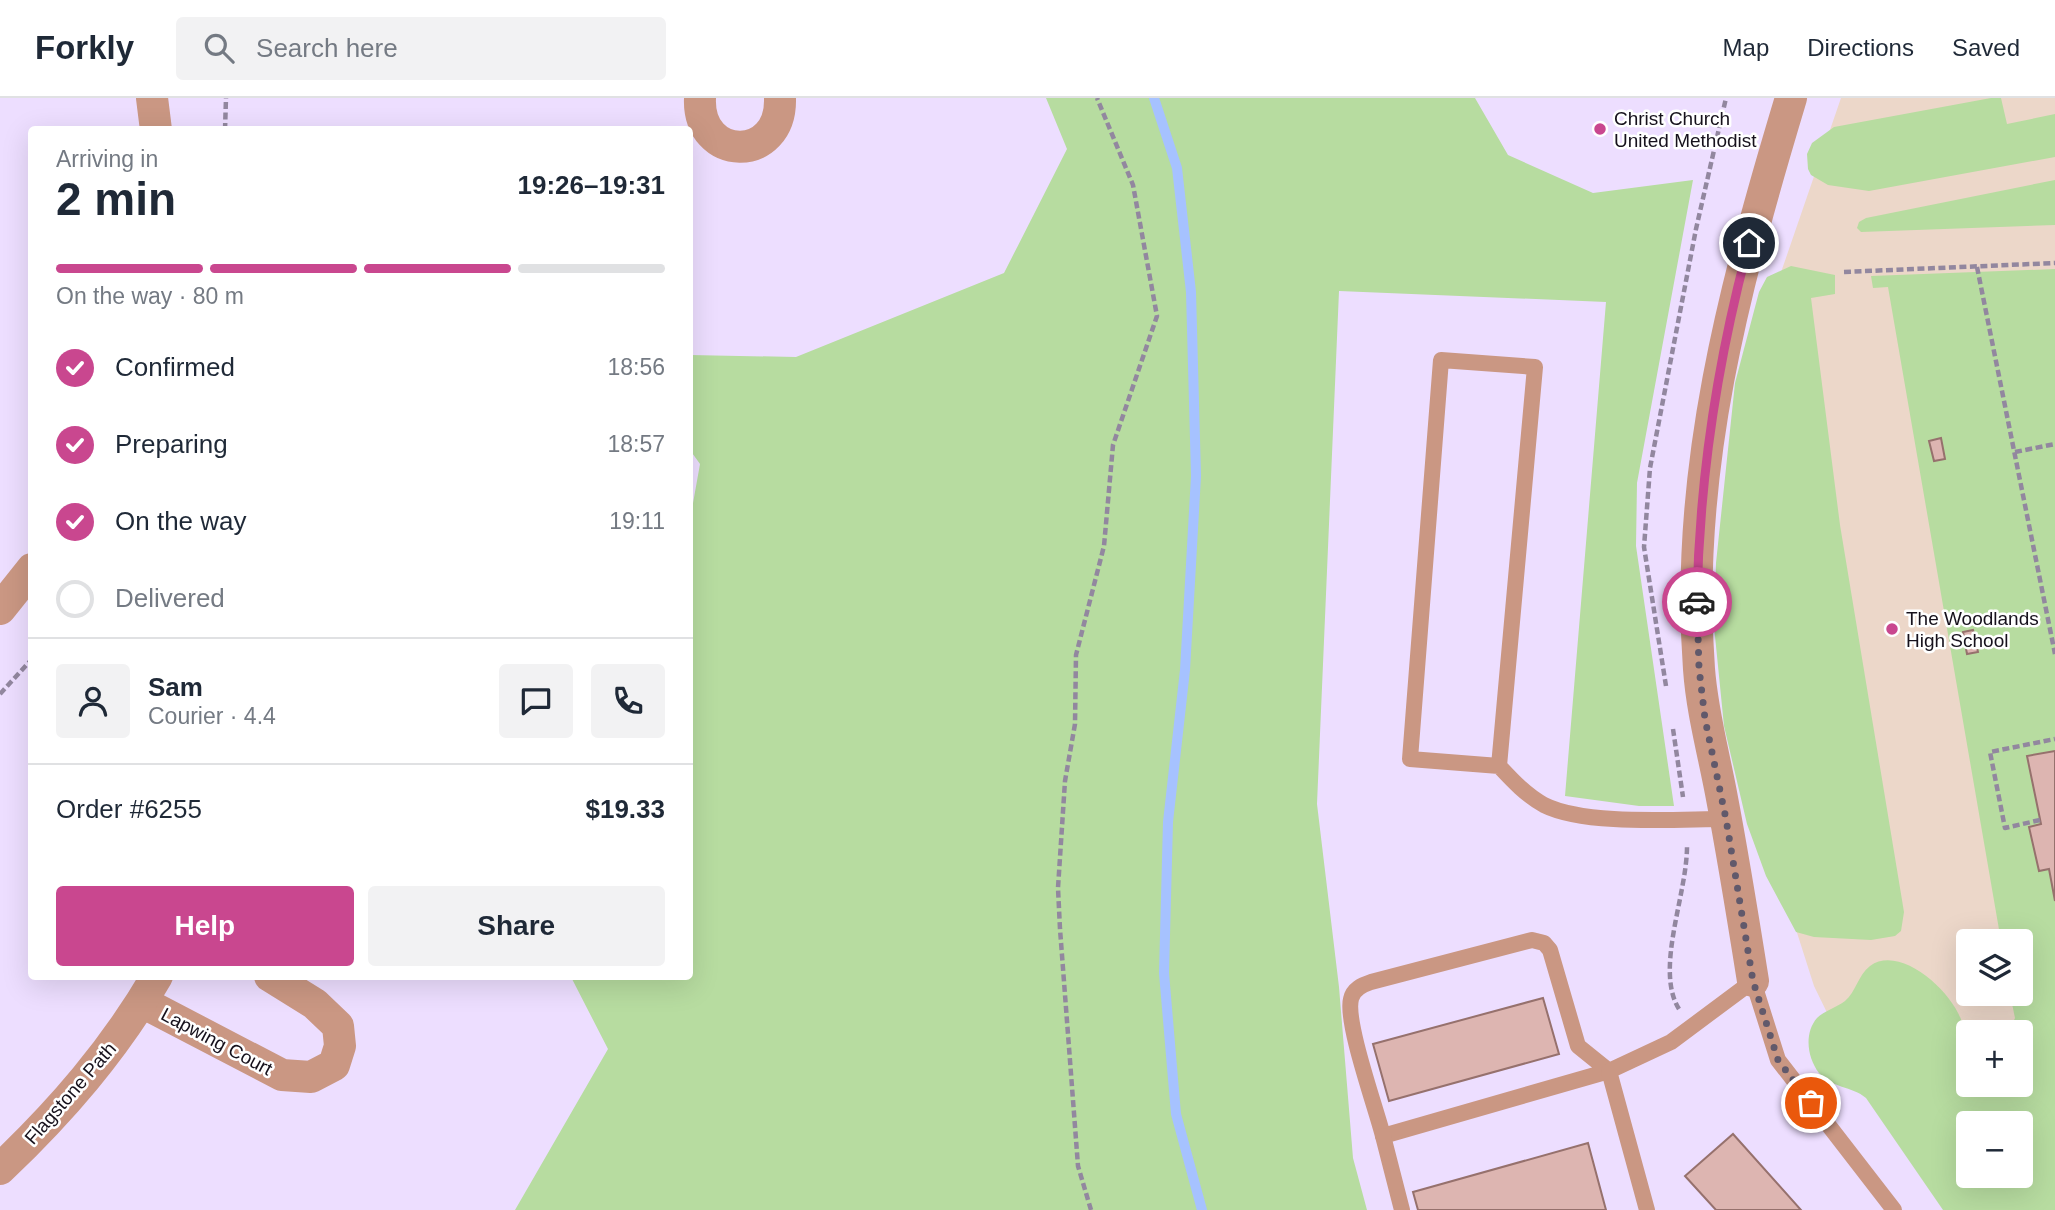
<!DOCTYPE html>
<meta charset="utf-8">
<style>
:root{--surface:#fff;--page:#f2f2f3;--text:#1f2937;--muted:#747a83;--line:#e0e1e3;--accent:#c9478f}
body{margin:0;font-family:Helvetica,sans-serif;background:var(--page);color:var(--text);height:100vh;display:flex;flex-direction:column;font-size:26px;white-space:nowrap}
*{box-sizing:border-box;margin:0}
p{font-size:23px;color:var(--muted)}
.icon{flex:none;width:38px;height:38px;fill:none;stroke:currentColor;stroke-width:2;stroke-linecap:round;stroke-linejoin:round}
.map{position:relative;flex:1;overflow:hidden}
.details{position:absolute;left:28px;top:28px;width:665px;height:854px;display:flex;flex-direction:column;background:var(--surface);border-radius:7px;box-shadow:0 7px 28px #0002}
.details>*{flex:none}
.controls{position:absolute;left:1956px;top:831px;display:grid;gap:14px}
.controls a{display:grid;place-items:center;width:77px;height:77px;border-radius:7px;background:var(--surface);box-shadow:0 7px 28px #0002;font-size:35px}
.pin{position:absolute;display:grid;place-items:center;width:60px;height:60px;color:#fff;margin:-30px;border:4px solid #fff;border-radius:50%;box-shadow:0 2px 7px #0007}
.courier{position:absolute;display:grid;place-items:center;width:70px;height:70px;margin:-35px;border:5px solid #c9478f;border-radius:50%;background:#fff;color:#222;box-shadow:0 2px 9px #0007}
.headline em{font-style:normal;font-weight:700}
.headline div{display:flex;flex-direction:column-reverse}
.headline{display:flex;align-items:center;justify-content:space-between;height:119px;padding:0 28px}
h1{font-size:46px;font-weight:700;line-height:52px}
.bar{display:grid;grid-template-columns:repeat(4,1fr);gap:10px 7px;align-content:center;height:84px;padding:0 28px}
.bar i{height:9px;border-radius:5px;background:var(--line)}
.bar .selected{background:var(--accent)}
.bar p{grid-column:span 4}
.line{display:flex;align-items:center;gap:18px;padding:0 28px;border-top:2px solid var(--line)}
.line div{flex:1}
.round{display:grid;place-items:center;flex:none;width:74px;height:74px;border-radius:7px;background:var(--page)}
ol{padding:0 28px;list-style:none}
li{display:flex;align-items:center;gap:21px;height:77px}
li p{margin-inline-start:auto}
li .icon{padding:7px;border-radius:50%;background:var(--accent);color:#fff;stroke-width:4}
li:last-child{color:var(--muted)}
li i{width:38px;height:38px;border:4px solid var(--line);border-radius:50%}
.action{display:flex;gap:14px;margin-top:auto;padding:14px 28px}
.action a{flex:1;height:80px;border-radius:7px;background:var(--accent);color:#fff;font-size:28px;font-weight:700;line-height:80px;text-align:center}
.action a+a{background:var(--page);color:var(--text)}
header{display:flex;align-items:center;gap:42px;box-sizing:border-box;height:98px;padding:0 35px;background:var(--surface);border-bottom:2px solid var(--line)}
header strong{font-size:33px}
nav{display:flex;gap:38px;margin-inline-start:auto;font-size:24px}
.search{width:490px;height:63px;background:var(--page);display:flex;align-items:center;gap:18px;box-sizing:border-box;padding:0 24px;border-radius:7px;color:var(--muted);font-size:26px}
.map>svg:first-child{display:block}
</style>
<header>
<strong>Forkly</strong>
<div class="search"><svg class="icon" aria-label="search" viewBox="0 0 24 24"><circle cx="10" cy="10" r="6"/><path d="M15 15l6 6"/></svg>Search here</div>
<nav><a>Map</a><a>Directions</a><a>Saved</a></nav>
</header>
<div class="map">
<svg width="2055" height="1112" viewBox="0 0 2055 1112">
<rect width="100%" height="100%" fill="#eddeff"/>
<!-- education -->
<path fill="#ecd7c9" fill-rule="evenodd" d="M1841 0H2055V1112H1956L1835 931 1814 888 1792 819 1767 215ZM1969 844H2021V896H1969ZM1969 934H2021V987H1969ZM1969 1026H2021V1078H1969Z"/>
<!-- green -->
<g fill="#b7dca0" fill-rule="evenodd">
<polygon points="1046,0 1475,0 1508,57 1593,95 1693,82 1637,385 1636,448 1674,708 1639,708 1565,698 1606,204 1339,193 1317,706 1339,889 1353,1060 1367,1112 515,1112 608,951 571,879 690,878 690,422 700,366 690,352 690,257 796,259 1004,175 1067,51"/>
<polygon points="1991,0 2001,0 2007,26 2055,16 2055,59 1869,93 1828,87 1811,77 1808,71 1807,56 1812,45 1834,29"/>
<polygon points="2055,82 2055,127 1861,134 1857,130 1859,124 1866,120"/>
<polygon points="1791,168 1835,177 1835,196 1811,200 1840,427 1904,814 1901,833 1895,838 1871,842 1814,839 1796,834 1766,778 1747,726 1724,628 1714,528 1716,465 1735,285 1759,194 1767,179"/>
<path d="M2055 171V1112H1943L1866 1000C1852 988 1831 990 1819 975 1807 959 1804 935 1817 920 1824 913 1837 909 1845 903 1856 894 1858 877 1870 868 1902 845 1957 898 1963 928L1972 934H1969V987H2021V934H1992L2010 931 2015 920 2010 896H2021V844L2001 843 1888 189 1873 190 1871 178ZM1969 1026H2021V1078H1969Z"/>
</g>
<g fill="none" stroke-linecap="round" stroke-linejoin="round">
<!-- stream -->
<polyline stroke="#a6c2ff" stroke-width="10" points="1154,0 1177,70 1191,194 1196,378 1185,572 1168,724 1164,875 1176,1016 1202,1112"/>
</g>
<!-- building -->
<g fill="#ddb5b1" stroke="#96716d" stroke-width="2">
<polygon points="1941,340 1945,361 1934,363 1929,343"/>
<polygon points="1973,532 1978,554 1967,556 1963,534"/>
<polygon points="2055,653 2055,803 2049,771 2039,773 2029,729 2041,726 2027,658"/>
<polygon points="1543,900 1559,956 1389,1003 1373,946"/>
<polygon points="1733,1036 1801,1112 1716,1112 1685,1078"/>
<polygon points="1588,1045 1606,1112 1418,1112 1413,1094"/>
</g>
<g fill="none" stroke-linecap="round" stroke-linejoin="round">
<!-- path -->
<g stroke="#92879f" stroke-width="4.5" stroke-dasharray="7 3.5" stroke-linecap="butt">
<polyline points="225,32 226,0"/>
<polyline points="1977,169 2055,556"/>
<polyline points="1844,174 2055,165"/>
<polyline points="2015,354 2055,346"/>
<polyline points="1666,588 1644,449 1650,370 1696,131 1726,0"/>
<polyline points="0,596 32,561"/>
<polyline points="1673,631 1683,699"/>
<polyline points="2040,722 2005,730 1990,654 2055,641"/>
<path d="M1679 911C1654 871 1688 795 1687 746"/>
<polyline points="1091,1112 1078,1068 1060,831 1058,790 1065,683 1075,626 1076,557 1104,448 1113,347 1157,218 1133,87 1097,0"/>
</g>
<!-- service -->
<g stroke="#ca9783" stroke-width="16">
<path d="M1499 668 1410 661 1441 262 1535 269 1499 668C1513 683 1526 697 1544 707 1586 728 1677 721 1726 721"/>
<path d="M1532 842 1544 845 1550 852 1578 948 1609 973 1383 1038C1376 1010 1345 924 1351 901 1353 891 1362 887 1371 884Z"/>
<polyline points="1383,1038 1402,1112"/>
<polyline points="1647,1112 1609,973 1671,944 1753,883 1778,962 1894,1112"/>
</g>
<!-- minor -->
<g stroke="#ca9783" stroke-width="32">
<polyline points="152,0 156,32"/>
<path d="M700 0C697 64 782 66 780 0"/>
<polyline points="0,511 32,471"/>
<path d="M1753 883C1743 820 1733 758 1721 695 1713 653 1702 613 1699 571 1684 374 1735 186 1791 0"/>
<polyline points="142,904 282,977 311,979 334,967 340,948 338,928 315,906 270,878"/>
<path d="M0 1071C61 1013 114 952 157 878"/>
</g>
</g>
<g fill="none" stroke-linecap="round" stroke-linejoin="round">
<!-- done -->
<polyline stroke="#61596b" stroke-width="7" stroke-dasharray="0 12.6" points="1697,504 1699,570 1705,621 1726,721 1753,883 1778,962 1811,1005"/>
<!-- route -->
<path stroke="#c9478f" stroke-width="9" d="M1697 504C1699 381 1717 264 1749 145"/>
</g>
<!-- markers -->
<g fill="#c9478f" stroke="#fff" stroke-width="2.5">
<circle cx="1600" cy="31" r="7"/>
<circle cx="1892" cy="531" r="7"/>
</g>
<g text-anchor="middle" stroke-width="5" stroke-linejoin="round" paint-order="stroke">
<!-- poi labels -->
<g font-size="19" fill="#16111c" stroke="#fff" text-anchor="start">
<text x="1614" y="27">Christ Church<tspan x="1614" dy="22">United Methodist</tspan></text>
<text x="1906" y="527">The Woodlands<tspan x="1906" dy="22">High School</tspan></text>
</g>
<!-- street labels -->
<g font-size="19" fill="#16111c" stroke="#fff">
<text transform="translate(217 943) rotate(28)" y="7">Lapwing Court</text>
<text transform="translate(70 995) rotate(-49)" y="7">Flagstone Path</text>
</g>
</g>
</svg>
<div class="controls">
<a><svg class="icon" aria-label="layers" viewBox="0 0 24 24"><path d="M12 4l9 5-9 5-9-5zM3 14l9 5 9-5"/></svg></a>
<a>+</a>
<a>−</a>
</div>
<div class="pin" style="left:1811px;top:1005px;background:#ea580c"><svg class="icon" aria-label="bag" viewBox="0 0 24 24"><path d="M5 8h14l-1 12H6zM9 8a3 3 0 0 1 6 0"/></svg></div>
<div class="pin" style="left:1749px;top:145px;background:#1f2937"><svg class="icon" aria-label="home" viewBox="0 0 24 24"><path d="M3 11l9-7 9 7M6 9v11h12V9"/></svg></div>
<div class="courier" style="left:1697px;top:504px"><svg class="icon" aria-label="car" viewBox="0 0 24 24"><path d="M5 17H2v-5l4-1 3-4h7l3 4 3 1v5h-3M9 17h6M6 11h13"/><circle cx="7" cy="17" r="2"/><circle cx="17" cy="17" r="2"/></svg></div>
<section class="details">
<div class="headline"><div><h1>2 min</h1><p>Arriving in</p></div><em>19:26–19:31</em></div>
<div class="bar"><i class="selected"></i><i class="selected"></i><i class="selected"></i><i></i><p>On the way · 80 m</p></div>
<ol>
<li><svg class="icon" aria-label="check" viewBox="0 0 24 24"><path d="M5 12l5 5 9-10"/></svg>Confirmed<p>18:56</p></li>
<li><svg class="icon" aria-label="check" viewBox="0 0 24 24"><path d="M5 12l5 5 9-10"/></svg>Preparing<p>18:57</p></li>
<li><svg class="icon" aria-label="check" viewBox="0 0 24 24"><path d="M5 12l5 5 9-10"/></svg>On the way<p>19:11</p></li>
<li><i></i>Delivered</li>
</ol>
<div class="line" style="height:126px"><a class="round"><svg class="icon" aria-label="person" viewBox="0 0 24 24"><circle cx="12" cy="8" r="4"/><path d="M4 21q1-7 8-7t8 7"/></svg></a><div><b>Sam</b><p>Courier · 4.4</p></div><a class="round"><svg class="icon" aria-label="chat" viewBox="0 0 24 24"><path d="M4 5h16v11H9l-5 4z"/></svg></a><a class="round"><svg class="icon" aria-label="phone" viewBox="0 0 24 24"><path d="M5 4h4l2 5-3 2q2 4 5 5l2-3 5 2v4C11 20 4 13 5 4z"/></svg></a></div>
<div class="line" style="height:91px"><div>Order #6255</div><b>$19.33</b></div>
<div class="action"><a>Help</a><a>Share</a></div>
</section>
</div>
